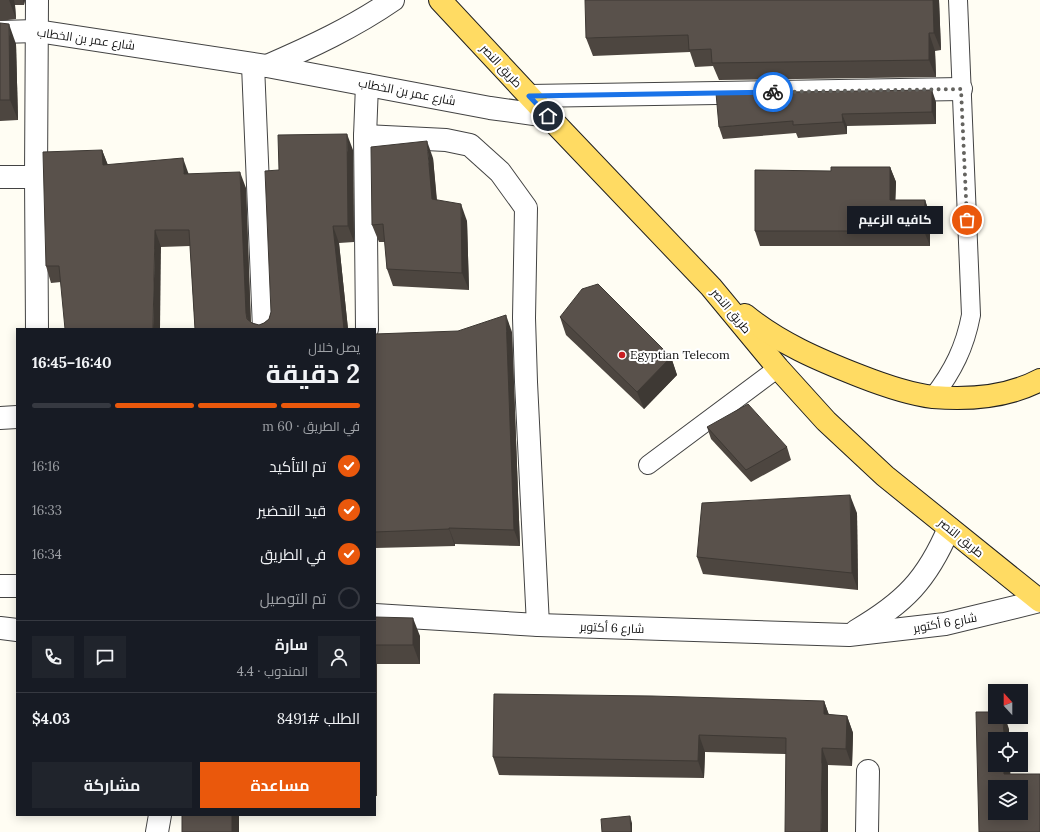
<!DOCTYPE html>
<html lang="ar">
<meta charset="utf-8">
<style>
:root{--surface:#171b24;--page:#20242c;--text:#f1f3f6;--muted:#9ea1a6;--line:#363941;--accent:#ea580c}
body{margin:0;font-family:Lora,Cairo,serif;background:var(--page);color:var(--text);direction:rtl;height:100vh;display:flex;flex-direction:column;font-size:15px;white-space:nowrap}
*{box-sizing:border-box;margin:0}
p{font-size:13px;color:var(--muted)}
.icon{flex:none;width:22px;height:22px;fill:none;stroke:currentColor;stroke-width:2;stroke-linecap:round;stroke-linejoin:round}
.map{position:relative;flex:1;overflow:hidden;direction:ltr}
.details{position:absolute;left:16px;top:328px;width:360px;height:488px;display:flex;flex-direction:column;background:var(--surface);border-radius:0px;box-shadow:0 2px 10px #0003;direction:rtl}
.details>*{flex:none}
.needle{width:26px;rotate:339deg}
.buttons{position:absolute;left:988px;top:684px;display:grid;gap:8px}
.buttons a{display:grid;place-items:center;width:40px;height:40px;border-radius:0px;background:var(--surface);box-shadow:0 2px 10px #0003;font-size:20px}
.pin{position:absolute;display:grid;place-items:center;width:34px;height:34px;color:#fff;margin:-17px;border:2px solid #fff;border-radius:50%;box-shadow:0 1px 4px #0007}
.courier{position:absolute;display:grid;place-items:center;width:40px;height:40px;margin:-20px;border:3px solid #1a73e8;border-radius:50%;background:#fff;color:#222;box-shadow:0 1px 5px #0007}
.bubble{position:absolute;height:28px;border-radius:0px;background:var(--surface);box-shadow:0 2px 10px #0003;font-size:13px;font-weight:700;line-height:28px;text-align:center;direction:rtl}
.summary em{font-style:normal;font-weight:700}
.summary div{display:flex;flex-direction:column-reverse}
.summary{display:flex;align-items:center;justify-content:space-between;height:68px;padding:0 16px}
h1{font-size:26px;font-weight:700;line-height:30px}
.bar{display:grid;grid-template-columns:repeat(4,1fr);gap:6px 4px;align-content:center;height:48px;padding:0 16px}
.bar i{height:5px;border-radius:3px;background:var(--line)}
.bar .current{background:var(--accent)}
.bar p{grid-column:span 4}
.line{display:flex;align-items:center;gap:10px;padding:0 16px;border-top:1px solid var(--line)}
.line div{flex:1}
.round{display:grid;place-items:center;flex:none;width:42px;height:42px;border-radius:0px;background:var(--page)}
ol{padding:0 16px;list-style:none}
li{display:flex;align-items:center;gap:12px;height:44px}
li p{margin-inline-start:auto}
li .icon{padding:4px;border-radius:50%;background:var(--accent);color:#fff;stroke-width:4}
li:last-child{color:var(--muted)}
li i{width:22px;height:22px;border:2px solid var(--line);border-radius:50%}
.action{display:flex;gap:8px;margin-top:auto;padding:8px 16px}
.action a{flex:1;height:46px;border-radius:0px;background:var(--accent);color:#fff;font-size:16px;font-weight:700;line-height:46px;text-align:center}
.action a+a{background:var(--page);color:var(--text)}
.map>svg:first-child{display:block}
</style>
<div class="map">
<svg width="1040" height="832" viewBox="0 0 1040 832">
<rect width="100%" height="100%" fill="#fffdf3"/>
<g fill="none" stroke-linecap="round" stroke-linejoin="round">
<defs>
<g id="service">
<path d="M933 397C953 371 965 347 971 315L958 0"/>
<polyline points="648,465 778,368"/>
</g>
<g id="minor">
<polyline points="0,32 37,31 267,66 490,108 548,116"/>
<polyline points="253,65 264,329"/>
<path d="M267 66C311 47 354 27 393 0"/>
<polyline points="529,96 961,89"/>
<polyline points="365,136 446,140 470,145 500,172 526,208 524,318 526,382 538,625"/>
<polyline points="0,177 36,177"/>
<polyline points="37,329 36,177 37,0"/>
<polyline points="367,329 365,136 367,85"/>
<polyline points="0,418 17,417"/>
<polyline points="0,628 17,630"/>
<polyline points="157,832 160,815"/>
<polyline points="867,832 868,771"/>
</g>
<g id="tertiary">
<polyline points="0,586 17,586"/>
<polyline points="375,615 538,625 849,635 945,624 1040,601"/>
<path d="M856 631C904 603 927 580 949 528"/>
</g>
<g id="primary">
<polyline points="440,0 548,116 711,287 778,368 826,421 885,476 1040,601"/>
<path d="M745 315C779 343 819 360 860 376 883 385 908 394 933 397 969 400 1008 397 1040 380"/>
</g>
</defs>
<!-- service casing -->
<use href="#service" stroke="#434343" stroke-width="20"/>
<!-- minor casing -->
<use href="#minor" stroke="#434343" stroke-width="24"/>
<!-- tertiary casing -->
<use href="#tertiary" stroke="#434343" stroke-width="24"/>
<!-- primary casing -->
<use href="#primary" stroke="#212121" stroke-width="24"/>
<!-- service -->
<use href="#service" stroke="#fff" stroke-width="18"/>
<!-- minor -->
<use href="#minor" stroke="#fff" stroke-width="22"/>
<!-- tertiary -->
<use href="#tertiary" stroke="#fff" stroke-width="22"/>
<!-- primary -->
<use href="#primary" stroke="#ffdb63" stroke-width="22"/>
</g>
<!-- wall -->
<g fill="#4d4640">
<polygon points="0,0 25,0 24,5 15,5 16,19 0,21"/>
<polygon points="939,0 941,50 935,51 936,77 719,80 713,66 695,67 690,52 593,56 586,38"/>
<polygon points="0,23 16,44 18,120 0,121"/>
<polygon points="936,102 936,124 847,126 847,134 798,138 796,133 723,139 719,127"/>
<polygon points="102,150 108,165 188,174 246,188 251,323 259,325 264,323 269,319 271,312 279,170 353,150 354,242 339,243 348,329 195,329 190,246 161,247 61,282 51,283 46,266"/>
<polygon points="433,158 437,200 467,221 469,290 393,286 387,269 385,242 379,242 372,225"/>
<polygon points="890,167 896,182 895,200 925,200 930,215 930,246 760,246 755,231 831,171"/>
<polygon points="560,317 671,357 677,375 644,409 566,335"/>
<polygon points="512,332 520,546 455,544 455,546 375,548 375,334"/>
<polygon points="707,427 787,447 791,460 751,482 711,439"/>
<polygon points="857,513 858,590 703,574 697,557"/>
<polygon points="375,617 420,636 420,664 377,664 377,796 375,796"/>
<polygon points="824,701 829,715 847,716 853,733 852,766 828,765 786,754 705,752 704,778 499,775 493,757"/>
</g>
<!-- shaded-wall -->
<g fill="#3e3934">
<polygon points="9,0 14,0 15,5 16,19"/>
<polygon points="23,0 25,0 24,5"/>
<polygon points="933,0 939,0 941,50 934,33"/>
<polygon points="9,24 16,44 18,120 10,100"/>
<polygon points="929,33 935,51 936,77 929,60"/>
<polygon points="932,90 936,102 936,124 932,112"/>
<polygon points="842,114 847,126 847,134 843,122"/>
<polygon points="347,134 353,150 354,242 348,226"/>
<polygon points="427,141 433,158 438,217 432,199"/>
<polygon points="102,150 108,166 103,165"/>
<polygon points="183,158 189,175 184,174"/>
<polygon points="890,167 896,182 895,215 890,200"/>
<polygon points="240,172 246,188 251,329 246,313"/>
<polygon points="925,200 930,215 930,246 924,231"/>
<polygon points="461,204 467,221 469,290 462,273"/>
<polygon points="333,226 339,243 348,329 344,329"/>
<polygon points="155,230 161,247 160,329 153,329"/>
<polygon points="506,315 512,332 520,546 514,530"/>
<polygon points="671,357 677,375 644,409 637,392"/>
<polygon points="850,495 857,513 858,590 852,573"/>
<polygon points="449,528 455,544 455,546 449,529"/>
<polygon points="413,618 420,636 420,664 413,645"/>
<polygon points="375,659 377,664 377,796 375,790"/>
<polygon points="824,701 830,718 824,714"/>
<polygon points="847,716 853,733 852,766 846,749"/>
<polygon points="1003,717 1005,717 1009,729 1009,739 1004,739"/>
<polygon points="699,735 705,752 704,778 698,761"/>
<polygon points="822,748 828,765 828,832 821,832"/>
<polygon points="1004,765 1010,765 1011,787 1004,774"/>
<rect x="232" y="815" width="7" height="17"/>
<polygon points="630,816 632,823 632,832 631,832"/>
</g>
<!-- building -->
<g fill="#59514b" stroke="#3e3934" fill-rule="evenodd">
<polygon points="585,0 933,0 934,33 929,33 929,60 712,63 711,49 689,50 688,35 586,38"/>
<polygon points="0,23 9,24 10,100 0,100"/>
<polygon points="932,90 932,112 842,114 843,122 793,125 793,121 719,127 716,93"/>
<polygon points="347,134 348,226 333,226 344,329 195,329 189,230 155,230 153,329 65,329 59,266 46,266 43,152 102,150 103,165 183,158 184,174 240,172 246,313 247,319 252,323 259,325 264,323 269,319 271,312 265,171 279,170 278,135"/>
<polygon points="427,141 432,199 461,204 462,273 387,269 383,224 372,225 371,147"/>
<polygon points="831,167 890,167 890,200 925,200 924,231 755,231 755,170 831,171"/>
<polygon points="598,284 671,357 637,392 560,317 582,289"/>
<polygon points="506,315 514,530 449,528 449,529 375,532 375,334 458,331"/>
<polygon points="748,404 787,447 746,470 707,427"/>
<polygon points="850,495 852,573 697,557 702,503"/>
<polygon points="375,617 413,618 413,645 375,645"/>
<polygon points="494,694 652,696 824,701 824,714 847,716 846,749 822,748 821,832 785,832 786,738 699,735 698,761 493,757"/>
<path d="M976 712H995V717H1003L1004 739H995V765H1004V774H1040V832H979ZM995 787H1021V813H995Z"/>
<rect x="182" y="815" width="50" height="17"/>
<polygon points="630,816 631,832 602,832 601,819"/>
</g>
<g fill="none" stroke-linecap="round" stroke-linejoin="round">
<!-- done -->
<polyline stroke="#64635f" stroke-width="4" stroke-dasharray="0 7.2" points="773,92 961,89 967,220"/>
<!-- route -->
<polyline stroke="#1a73e8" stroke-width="5" points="548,116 529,96 773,92"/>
</g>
<!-- markers -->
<circle fill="#ca1e23" stroke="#fff" stroke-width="1.5" cx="622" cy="355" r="4"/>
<g text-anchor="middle" stroke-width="4" stroke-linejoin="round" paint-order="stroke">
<!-- street labels -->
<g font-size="12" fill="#101010" stroke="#fff">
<text transform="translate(86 39) rotate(8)" y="4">شارع عمر بن الخطاب</text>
<text transform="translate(501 66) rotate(47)" y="4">طريق النصر</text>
<text transform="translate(407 92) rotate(11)" y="4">شارع عمر بن الخطاب</text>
<text transform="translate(731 311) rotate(50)" y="4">طريق النصر</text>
<text transform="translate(961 538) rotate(39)" y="4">طريق النصر</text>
<text transform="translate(945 623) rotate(-10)" y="4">شارع 6 أكتوبر</text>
<text transform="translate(612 628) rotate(2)" y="4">شارع 6 أكتوبر</text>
</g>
<!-- poi labels -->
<g font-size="12" fill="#101010" stroke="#fff" text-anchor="start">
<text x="630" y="359">Egyptian Telecom</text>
</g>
</g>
</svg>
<div class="buttons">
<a><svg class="needle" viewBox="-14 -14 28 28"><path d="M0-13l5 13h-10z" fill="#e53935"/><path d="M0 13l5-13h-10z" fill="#9ea1a6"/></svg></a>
<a><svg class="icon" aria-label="locate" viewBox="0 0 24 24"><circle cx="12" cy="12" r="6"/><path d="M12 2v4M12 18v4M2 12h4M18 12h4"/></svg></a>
<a><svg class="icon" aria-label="layers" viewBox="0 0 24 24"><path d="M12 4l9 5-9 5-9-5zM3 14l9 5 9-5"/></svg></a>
</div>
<div class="pin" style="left:967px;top:220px;background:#ea580c"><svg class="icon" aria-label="bag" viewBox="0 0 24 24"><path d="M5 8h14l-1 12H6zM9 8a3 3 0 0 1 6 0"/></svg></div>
<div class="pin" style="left:548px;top:116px;background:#1f2937"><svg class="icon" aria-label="home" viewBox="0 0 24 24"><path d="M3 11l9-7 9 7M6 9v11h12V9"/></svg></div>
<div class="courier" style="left:773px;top:92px"><svg class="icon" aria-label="bike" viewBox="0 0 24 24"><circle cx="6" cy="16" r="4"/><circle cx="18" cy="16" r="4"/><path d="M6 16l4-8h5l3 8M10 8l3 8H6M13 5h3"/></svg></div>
<div class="bubble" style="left:847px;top:206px;width:96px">كافيه الزعيم</div>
<section class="details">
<div class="summary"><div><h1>2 دقيقة</h1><p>يصل خلال</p></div><em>16:40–16:45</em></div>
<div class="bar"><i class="current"></i><i class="current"></i><i class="current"></i><i></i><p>في الطريق · 60 m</p></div>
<ol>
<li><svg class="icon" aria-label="check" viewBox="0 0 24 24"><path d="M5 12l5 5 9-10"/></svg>تم التأكيد<p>16:16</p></li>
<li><svg class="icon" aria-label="check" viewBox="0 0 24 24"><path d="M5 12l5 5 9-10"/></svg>قيد التحضير<p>16:33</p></li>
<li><svg class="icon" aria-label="check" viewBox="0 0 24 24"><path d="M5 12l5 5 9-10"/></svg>في الطريق<p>16:34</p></li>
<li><i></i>تم التوصيل</li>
</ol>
<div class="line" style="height:72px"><a class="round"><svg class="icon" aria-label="person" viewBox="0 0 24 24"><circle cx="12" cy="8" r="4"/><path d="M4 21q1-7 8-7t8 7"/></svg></a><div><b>سارة</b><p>المندوب · 4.4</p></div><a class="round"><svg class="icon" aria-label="chat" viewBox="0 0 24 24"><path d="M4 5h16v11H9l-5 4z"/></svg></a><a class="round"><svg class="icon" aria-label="phone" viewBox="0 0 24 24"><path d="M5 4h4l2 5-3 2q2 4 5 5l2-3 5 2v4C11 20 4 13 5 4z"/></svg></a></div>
<div class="line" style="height:52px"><div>الطلب #8491</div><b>$4.03</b></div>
<div class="action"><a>مساعدة</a><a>مشاركة</a></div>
</section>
</div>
